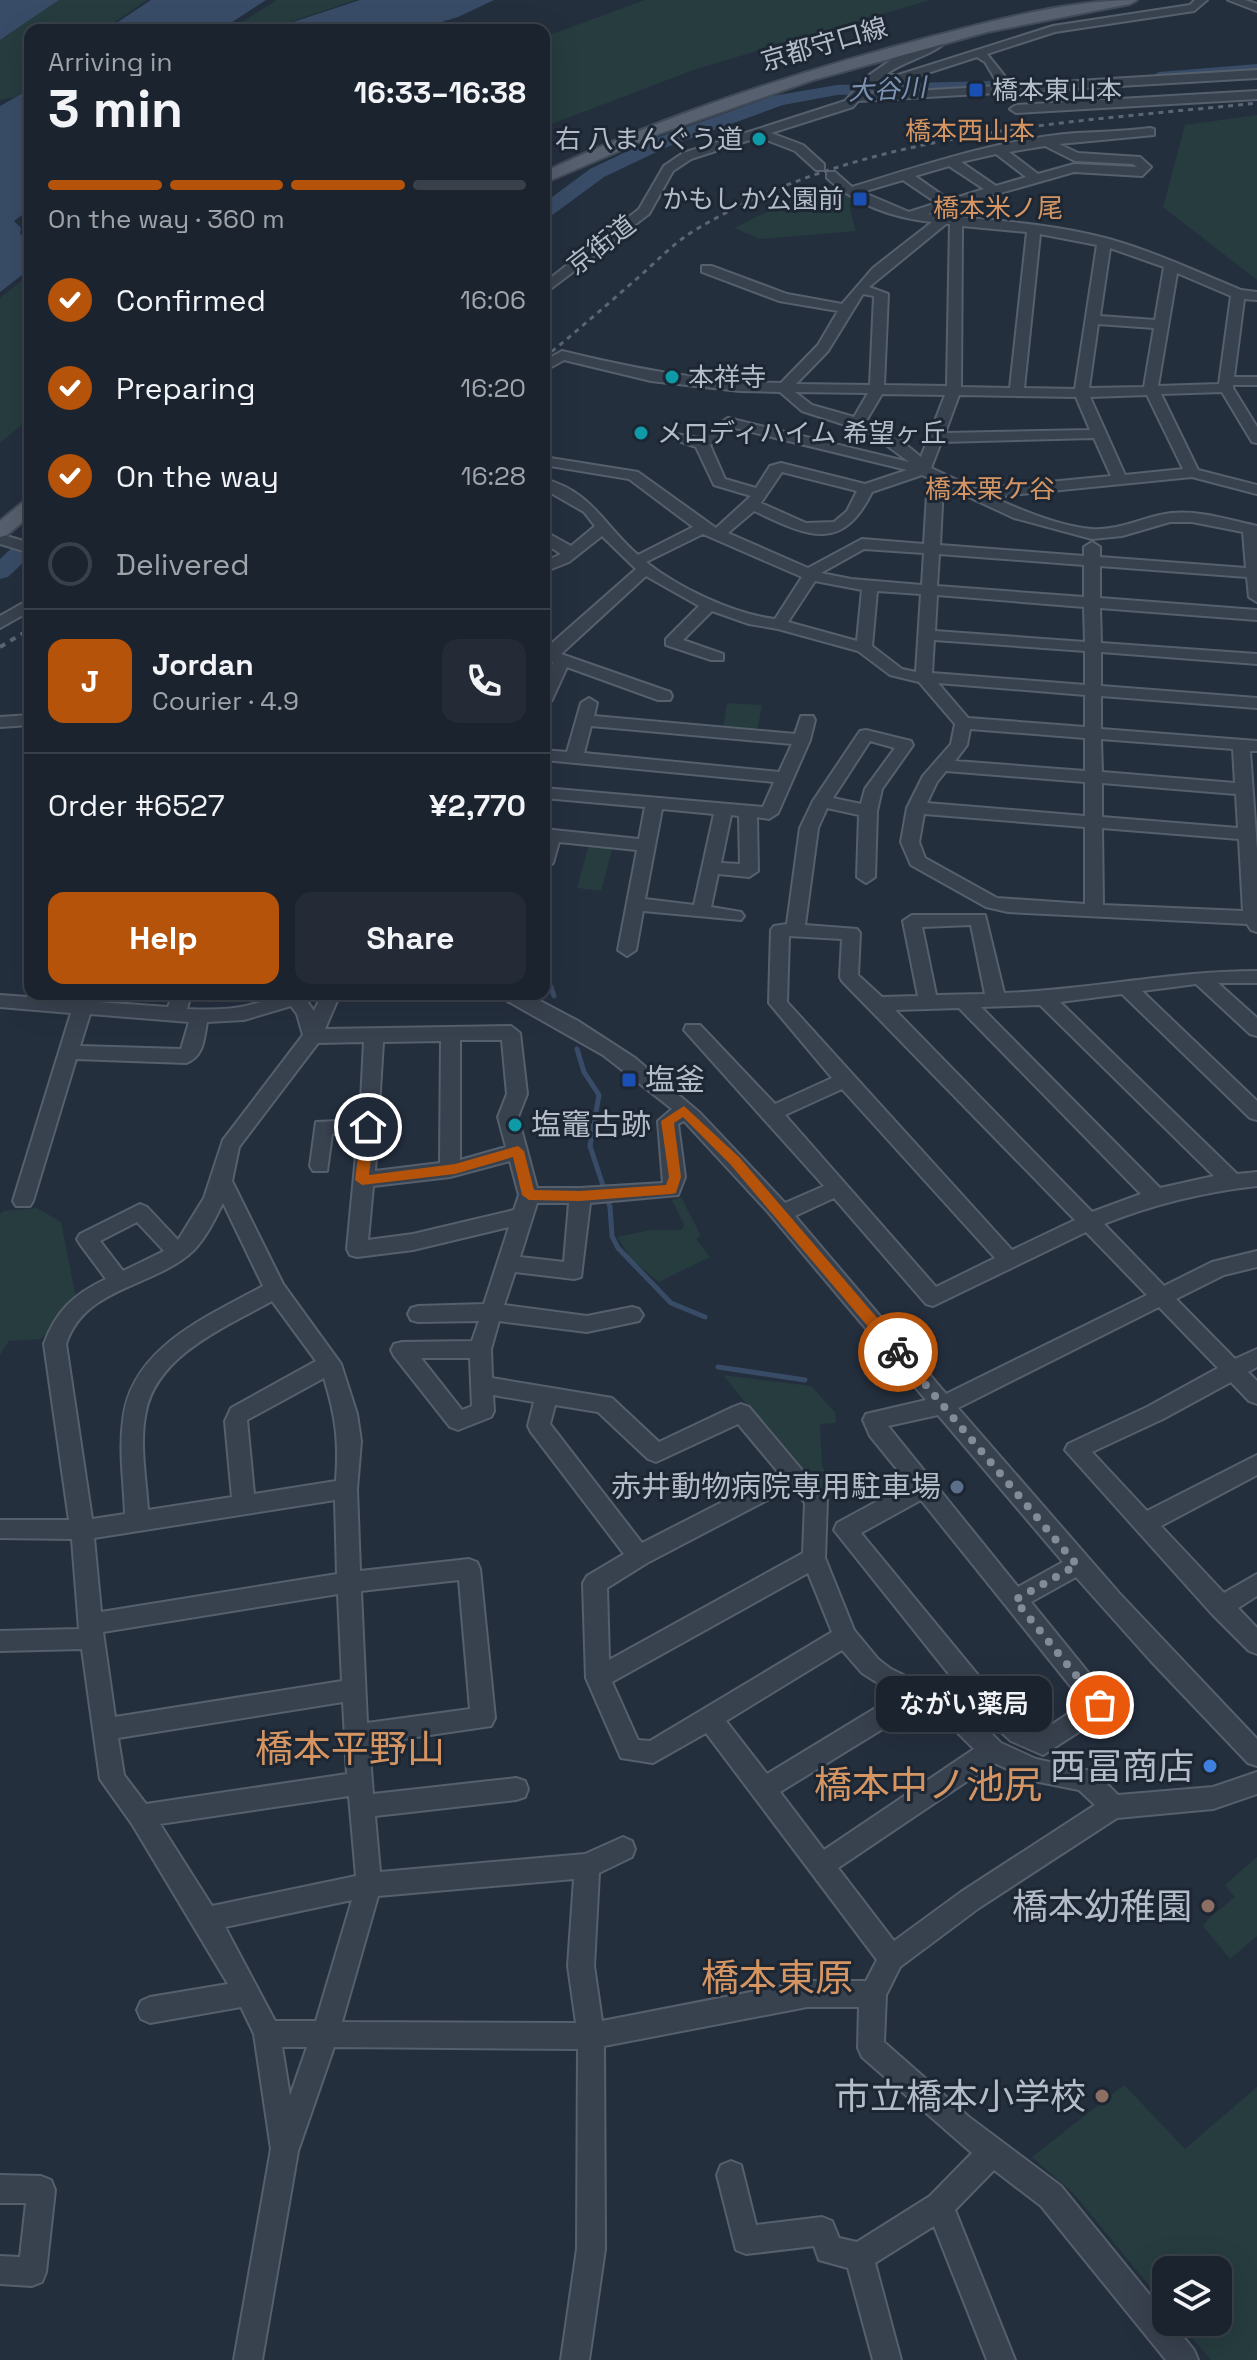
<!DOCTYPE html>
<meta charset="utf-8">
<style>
:root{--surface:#1b232e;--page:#242b36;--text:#f1f3f6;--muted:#a0a4aa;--line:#39404a;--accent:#b45309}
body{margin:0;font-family:"Space Grotesk","Noto Sans JP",sans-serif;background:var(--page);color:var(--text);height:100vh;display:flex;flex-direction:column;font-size:30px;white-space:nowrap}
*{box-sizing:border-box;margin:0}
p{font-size:26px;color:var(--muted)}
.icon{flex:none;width:44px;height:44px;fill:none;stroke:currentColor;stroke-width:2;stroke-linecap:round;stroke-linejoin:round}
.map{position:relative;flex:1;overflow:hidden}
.drawer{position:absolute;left:24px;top:24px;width:526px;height:976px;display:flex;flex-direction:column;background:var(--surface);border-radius:16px;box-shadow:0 8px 32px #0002,0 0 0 2px var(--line)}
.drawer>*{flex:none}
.controls{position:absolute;left:1152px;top:2256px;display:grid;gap:16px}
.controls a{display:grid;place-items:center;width:80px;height:80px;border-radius:16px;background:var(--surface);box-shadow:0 8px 32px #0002,0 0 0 2px var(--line);font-size:40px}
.pin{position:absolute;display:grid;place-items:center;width:68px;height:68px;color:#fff;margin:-34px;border:4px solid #fff;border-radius:50%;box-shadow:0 2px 8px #0007}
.courier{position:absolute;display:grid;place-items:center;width:80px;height:80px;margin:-40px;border:6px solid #b45309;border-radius:50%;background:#fff;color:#222;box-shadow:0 2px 10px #0007}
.bubble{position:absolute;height:56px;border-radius:16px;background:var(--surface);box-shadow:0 8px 32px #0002,0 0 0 2px var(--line);font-size:26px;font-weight:600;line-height:56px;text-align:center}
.head em{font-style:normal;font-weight:600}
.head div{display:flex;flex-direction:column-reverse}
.head{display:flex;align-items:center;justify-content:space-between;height:136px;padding:0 24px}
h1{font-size:52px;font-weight:600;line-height:60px}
.bar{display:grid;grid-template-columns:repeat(4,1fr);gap:12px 8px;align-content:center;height:96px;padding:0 24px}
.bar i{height:10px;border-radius:6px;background:var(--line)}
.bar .selected{background:var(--accent)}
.bar p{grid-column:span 4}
.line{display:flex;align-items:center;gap:20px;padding:0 24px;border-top:2px solid var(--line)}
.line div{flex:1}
.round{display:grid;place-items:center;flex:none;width:84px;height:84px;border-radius:16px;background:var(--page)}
ol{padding:0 24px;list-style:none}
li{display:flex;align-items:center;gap:24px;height:88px}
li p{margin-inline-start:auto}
li .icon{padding:8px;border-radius:50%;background:var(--accent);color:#fff;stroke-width:4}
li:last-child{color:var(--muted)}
li i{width:44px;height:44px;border:4px solid var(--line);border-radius:50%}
.button{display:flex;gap:16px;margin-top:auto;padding:16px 24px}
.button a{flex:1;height:92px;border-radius:16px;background:var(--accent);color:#fff;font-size:32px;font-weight:600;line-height:92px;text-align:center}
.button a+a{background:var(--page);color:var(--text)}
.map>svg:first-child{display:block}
</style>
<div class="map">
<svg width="1257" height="2360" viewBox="0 0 1257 2360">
<rect width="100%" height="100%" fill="#242f3e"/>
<!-- green -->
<g fill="#263c3f">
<polygon points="59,0 147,0 103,30 30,30 30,86 18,96 0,100 0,40"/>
<polygon points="277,0 356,0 266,30 229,30"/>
<polygon points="645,0 930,0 696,69 544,127 544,37"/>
<polygon points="1257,115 1257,280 1163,207 1185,125"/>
<polygon points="830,187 857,201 849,206 856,231 760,239 734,228 787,202"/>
<polygon points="30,274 30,418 0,443 0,298"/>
<polygon points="727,703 762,705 757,732 723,729"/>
<polygon points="589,844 613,846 601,891 577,888"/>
<polygon points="681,1197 701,1236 696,1239 710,1257 659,1282 633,1261 617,1237 651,1230 682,1230 684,1225 672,1200"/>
<polygon points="37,1208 61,1222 76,1298 41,1339 9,1341 0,1355 0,1214 4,1211"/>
<polygon points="723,1375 811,1386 835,1412 836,1423 820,1424 822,1466 839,1490 824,1498"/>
<polygon points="1257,1857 1257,1936 1230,1959 1203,1926 1208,1919 1235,1897 1225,1885"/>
<polygon points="1124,2085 1185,2149 1257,2087 1257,2360 1211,2360 1179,2322 1218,2322 1218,2270 1166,2270 1166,2306 1074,2194 1032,2157"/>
</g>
<!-- water -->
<g fill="#394c67">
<polygon points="0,0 59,0 0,40"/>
<polygon points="151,0 266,0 220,30 106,30"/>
<polygon points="360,0 494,0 458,17 415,30 269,30"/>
<polygon points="30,89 30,209 14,221 21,228 20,234 30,243 30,269 0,292 0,106"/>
</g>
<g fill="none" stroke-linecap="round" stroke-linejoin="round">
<!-- stream -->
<g stroke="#394c67" stroke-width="5">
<polyline points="544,981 551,987 554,996"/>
<polyline points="577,1049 584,1072 599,1095 590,1146 610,1207 612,1236 618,1248 671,1303 705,1317"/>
<polyline points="718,1367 805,1380"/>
</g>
<!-- river -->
<g fill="#394c67" fill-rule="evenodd">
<polygon points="1257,64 1257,74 1159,82 1150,77 1159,72"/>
<polygon points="1032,80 1038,81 1041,85 1038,89 837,95 783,105 667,147 604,177 551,216 544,218 544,203 590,169 653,139 773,96 837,85"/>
<polygon points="30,536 30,556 8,577 0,579 0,559 22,538"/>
</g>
<defs>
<g id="minor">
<path d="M1195 0H1207L1194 11 1055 32 987 54 1007 79 1005 82H997L985 62 977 57 903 81 875 82 865 94 1257 70V78L858 101 853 107 771 133 803 145 824 164V170H816L795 151 759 137 691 159 673 171 649 214 544 294V283L639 209 664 166 683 153 845 101 868 76 894 58 933 44 940 35 950 37C936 56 906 59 885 75H898L1053 26 1190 5Z"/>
<polygon points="1228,0 1245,0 1257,4 1257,11"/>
<polygon points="1257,91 1257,99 1016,113 1010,109 1016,105"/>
<path d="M1150 128 1154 129V135L1059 144 1078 153 1140 157 1151 167 1142 176 1074 172 927 214C988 220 1051 223 1109 239 1155 252 1197 272 1241 290L1257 292V300L1244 299 1234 377H1257V385H1233V388L1257 427V443L1252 442 1222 392 1161 394 1198 470 1257 485V494L1192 477 992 497C1021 510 1061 527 1092 529 1120 531 1145 516 1171 513 1200 510 1229 520 1257 526V602L1249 597 1247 577 1100 566V598L1257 610V620L1100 608 1101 643 1257 654V664L1101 652V686L1257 698V708L1101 696V729L1257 741V751H1250L1257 850V932L1251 930 1247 924 1008 912 986 907 911 865 901 842 907 808 923 776 951 744 955 724 919 682 890 675 858 651 778 629 749 624 712 611 683 640 723 654V660H711L666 645V639L699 606 646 576 561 654 670 692 672 696 670 700H658L567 667 552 700 544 705V682L553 663 544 660V650L636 569 602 536 569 562 544 572V562L561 554 544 543V531L571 546 595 526 584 512 544 489V479C593 492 603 525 638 555L693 527 629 479 544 465V457L638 472 716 528 751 496 714 485 696 447 676 440V434L700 438 728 418 909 462 870 433 802 411 780 392 740 391 651 381 564 360 544 371V361L562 351C636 369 704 382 781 383L818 345 838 311 779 301 702 272V266H712L787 294 842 304 873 268 932 222C893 218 855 204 827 178V172H835L852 187C924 165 1000 139 1076 133 1101 132 1125 131 1150 128ZM1045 146 1075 161 1133 164 1137 167 1074 164 1038 174 1009 152ZM996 154 1026 177 996 186 961 162ZM949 166 984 189 949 200 915 176ZM903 180 937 203 909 212 862 192ZM946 224H950L947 386 884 385 888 294 869 287ZM962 226 1027 232 1010 388 961 387ZM1040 234 1097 245 1075 389 1024 388ZM1110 248 1164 267 1155 320 1100 316ZM1177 273 1231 296 1219 384 1158 386ZM863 294 874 296 870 385 796 384 828 351ZM1098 324 1154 328 1144 387 1089 388ZM795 392 868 393 854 417 812 405ZM882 394 945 395 921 457 898 438 866 421ZM959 395 1076 397 1090 430 945 433ZM1147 395 1183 469 1125 475 1090 397ZM731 427 907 470 865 484 781 463 770 466 756 488 725 479 710 445ZM1094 438 1111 476 976 489 931 468 941 442ZM782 472 857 491 847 511 834 522 806 523 761 503ZM922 475 928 478 924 544 862 539 808 568 728 533 754 511C806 535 841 555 872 492ZM943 485 1014 518 1092 539 1122 536 1170 522H1192L1243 532 1246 568 1100 557V547L1092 542 1084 547V556L940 545ZM703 534 802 577 775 619C733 614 679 588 646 562ZM864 549 924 553 922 585 851 579 821 573ZM939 554 1084 565V597L937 586ZM815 581 862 590 857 641 788 622ZM877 591 921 594 916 672 902 669 872 646ZM937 595 1084 607 1085 642 935 631ZM934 640 1085 651V685L932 673ZM938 683 1085 695V727L968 718ZM970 729 1085 738V771L955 761 967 745ZM1101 739 1233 749 1235 783 1102 772ZM946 771 1085 782V816L927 803 937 782ZM1102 783 1236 794 1238 828 1102 817ZM924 814 1085 827V904L997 898 925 858 919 842ZM1102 828 1239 839 1243 911 1103 905Z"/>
<polygon points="0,534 30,543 30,553 0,544"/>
<polygon points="30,599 30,611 0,628 0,616"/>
<path d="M589 698 597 703 594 716 795 734 801 716H813L815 720 810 740 778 813 769 819 757 817 758 871 749 877 718 874 711 907 741 912 744 916 741 920 643 911 636 950 627 956 618 950 637 850 559 842 553 863 544 869V829L639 839 645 807 544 798V788L763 807 774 782 544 760V750L567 752 581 703ZM591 726 792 744 779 772 584 753ZM662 809 714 814 694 905 645 899ZM731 815 739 816 740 864 721 863Z"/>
<polygon points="30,715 30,725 0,727 0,717"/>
<path d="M866 730 911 741 913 745 882 789 877 811 875 877 866 883 857 877 859 815 827 808 818 828 805 925 857 929 860 933 858 975 882 997 918 996 903 921 912 915H985L1004 993C1089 990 1171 971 1257 971V983H1218L1257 1018V1036L1250 1034 1196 984 1142 991 1257 1101V1120L1250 1118 1122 994 1060 1002 1237 1174 1257 1172V1186C1203 1192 1154 1204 1104 1224L1164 1286 1212 1262 1257 1251V1267L1224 1275 1176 1299 1235 1359 1257 1349V1367L1248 1372 1257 1381V1404L1249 1401 1231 1382 1163 1419 1092 1452 1147 1511 1257 1455V1475L1161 1526 1224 1593 1257 1574V1596L1238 1608 1257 1628V1654L1249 1651 1212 1614 1065 1450 1068 1444 1147 1407 1218 1368 1159 1307 958 1408 1119 1593 1257 1739V1766L1248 1763 1150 1660 1076 1577 1031 1602 1108 1697 1112 1705 1108 1713 1043 1755 1011 1741 980 1713 834 1530 837 1523 909 1484 870 1436 863 1420 866 1414 926 1400 768 1212 684 1121 678 1124 685 1177 678 1195 590 1203 581 1277 574 1279 515 1272 504 1305 587 1316 632 1307 639 1309 643 1315 639 1321 587 1332 499 1321 491 1349 492 1378 612 1398 659 1442 733 1407 741 1404 749 1407 827 1500 825 1558 854 1630 878 1659 891 1669 959 1702 1001 1743 1036 1759 1095 1772 1118 1795 1213 1787 1257 1772V1794L1213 1809 1117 1818 979 1908 900 1967 886 1995 884 2042 969 2117 1061 2186 1166 2315V2322H1171L1194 2350 1198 2360H1166L1041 2206 994 2170 955 2210 1015 2360H987L934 2226 875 2263 901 2360H873L848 2268 819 2260 814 2246 746 2254 736 2250 717 2175 721 2165 731 2161 741 2165 756 2225 822 2217 832 2221 839 2238 857 2242 930 2196 972 2153 862 2057 858 2048 859 2007H807L604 2046 605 2249 589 2360H561L577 2249 578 2049 334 2047 298 2151 262 2360H234L271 2149 254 2034 241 2007 150 2023 141 2019 137 2010 141 2001 150 1997 228 1984 132 1824 100 1779 82 1649 0 1651V1631L79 1629 72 1539 0 1538V1520H69L44 1344C56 1311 74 1294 106 1279L80 1244 77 1239 80 1234 140 1204 147 1207 178 1240 204 1198 223 1140 303 1035 297 1014 291 1006 244 1020 207 1022C204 1038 204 1057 186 1063L76 1059 33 1201 30 1206H16L13 1201 71 1013 0 1007V995L168 1007 173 994H191L187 1009C205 1010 227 1010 246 1006 267 1001 281 994 302 994L314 1011 322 994H340L325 1029 511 1026 520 1033 527 1094 518 1117 537 1188H580L663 1183 658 1121 672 1109 603 1055 504 999 502 994H527L578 1021 635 1058 700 1113 785 1203 824 1186 684 1030 686 1025H700L775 1104 832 1078 769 1003 771 930 774 926 787 924 800 828 813 801 860 731ZM870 741 895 748 865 789 861 804 833 798ZM971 925 985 994 936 995 922 927ZM789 936 842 939 840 977 842 981 1075 1220 1012 1250 787 1002ZM1040 1005 1214 1176 1160 1188 981 1007ZM959 1008 1141 1194 1092 1212 895 1010ZM90 1014 189 1022 181 1049 80 1046ZM460 1040H502L507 1094 498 1117 506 1147 460 1160ZM441 1041 440 1163 375 1171 383 1042ZM364 1042 360 1120 316 1122 310 1166 313 1171H327L332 1134H358L347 1249 350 1255 357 1257 413 1250 509 1227 484 1304 418 1306 411 1308 408 1314 411 1320 418 1322 479 1321 472 1341 402 1342 394 1344 391 1350 394 1356 450 1427 458 1430 491 1417 494 1411 493 1395 534 1402 528 1426 531 1432 624 1554 587 1576 583 1583 586 1678 621 1758 653 1763 706 1733 877 1960 866 1981H807L602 2021 594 1966 599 1873 632 1857 635 1849 632 1841 623 1837 585 1854 380 1872 375 1816 516 1800 525 1797 528 1789 525 1781 516 1778 373 1794 369 1744 491 1726 495 1718 480 1569 477 1562 469 1559 360 1571 357 1489 361 1441 357 1414 341 1364 283 1284 232 1181 239 1147 318 1043ZM842 1089 995 1258 936 1287 785 1115ZM510 1161 519 1195 514 1210 413 1234 368 1240 373 1186 450 1177ZM834 1198 926 1304 933 1306 1086 1232 1147 1295 946 1394 795 1216ZM223 1203 263 1286C207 1317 130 1348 123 1421 119 1452 124 1483 125 1514L92 1519 66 1344C85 1286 153 1288 193 1251 206 1238 215 1219 223 1203ZM537 1203H569L564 1262 520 1257ZM137 1222 164 1251 123 1271 100 1241ZM272 1301 316 1361 231 1408 225 1421 232 1497 148 1510C146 1478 139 1443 146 1411 158 1354 226 1327 272 1301ZM421 1358H470L472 1406 462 1410ZM324 1378C336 1417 339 1441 336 1481L254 1494 247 1420ZM555 1405 598 1412 648 1459 656 1462 738 1424 779 1473 642 1543 550 1424ZM938 1415 1063 1562 1018 1587 888 1426ZM792 1487 805 1503 803 1553 609 1660 607 1588 647 1563ZM335 1500 337 1574 101 1612 94 1538ZM921 1500 1084 1703 1041 1732 1029 1725 996 1697 861 1533ZM808 1573 832 1632 650 1741 638 1740 612 1682ZM459 1580 470 1709 367 1723 361 1591ZM338 1594 342 1681 115 1717 103 1632ZM842 1650 862 1673 897 1695 767 1774 726 1721ZM343 1702 347 1774 146 1804 124 1775 118 1738ZM920 1706 943 1718 974 1749 824 1850 780 1792ZM994 1763 1034 1781 1079 1790 1095 1805 961 1892 894 1941 838 1868ZM349 1796 356 1876 212 1906 160 1824ZM574 1879 568 1966 576 2023 342 2022 378 1896ZM352 1900 316 2021H275L225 1927ZM282 2047H307L290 2096Z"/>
<polygon points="0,2175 41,2176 51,2180 55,2190 46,2272 42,2282 32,2286 0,2284 0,2256 20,2257 26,2203 0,2203"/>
</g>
<g id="major">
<path d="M1137 0 1130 4 987 32 813 80 661 133 544 183V172C669 113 801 71 934 36 1000 19 1069 0 1137 0Z"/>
<polygon points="30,500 30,516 7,535 0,537 0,521 23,502"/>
</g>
</defs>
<!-- minor casing -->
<use href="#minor" stroke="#565f6c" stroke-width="4"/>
<!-- major casing -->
<use href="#major" stroke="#414a57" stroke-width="4"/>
<!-- minor -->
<use href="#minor" fill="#38414e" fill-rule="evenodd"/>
<!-- major -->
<use href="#major" fill="#56606e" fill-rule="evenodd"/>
<!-- rail-far1 -->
<path stroke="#5a6575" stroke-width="3" stroke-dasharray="5 5" stroke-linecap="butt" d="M544 358C577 331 609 303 641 275 658 260 673 244 692 232 858 130 1069 123 1257 103"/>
<!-- rail -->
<polyline stroke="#5a6575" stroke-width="4" stroke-dasharray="6 6" stroke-linecap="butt" points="0,647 30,629"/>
</g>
<!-- route -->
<polygon fill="#b45309" points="684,1106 739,1157 903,1348 903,1356 893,1356 730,1164 683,1117 674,1123 681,1177 676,1193 671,1194 580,1201 529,1200 522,1195 513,1157 455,1174 362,1185 355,1180 362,1127 368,1122 375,1127 369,1175 455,1164 518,1146 524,1151 534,1190 580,1191 666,1185 669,1177 661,1121"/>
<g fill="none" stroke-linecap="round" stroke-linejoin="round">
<!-- done -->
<polyline stroke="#828b98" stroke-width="8" stroke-dasharray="0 14.4" points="898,1352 1077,1565 1015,1600 1100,1705"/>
</g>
<!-- markers -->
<g fill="#1a4fb4" stroke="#1d2633" stroke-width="3">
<rect x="968" y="82" width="16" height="16" rx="4"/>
<rect x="852" y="191" width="16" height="16" rx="4"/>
<rect x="621" y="1072" width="16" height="16" rx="4"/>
</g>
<g fill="#0f9aa8" stroke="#1d2633" stroke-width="3">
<circle cx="759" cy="139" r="8"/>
<circle cx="672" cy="377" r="8"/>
<circle cx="641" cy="433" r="8"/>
<circle cx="515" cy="1125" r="8"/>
</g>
<circle fill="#5c6f8a" stroke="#1d2633" stroke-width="3" cx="957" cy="1487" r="8"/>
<circle fill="#3f7fe0" stroke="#1d2633" stroke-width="3" cx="1210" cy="1766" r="8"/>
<g fill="#8d6e63" stroke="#1d2633" stroke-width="3">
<circle cx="1208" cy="1906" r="8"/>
<circle cx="1102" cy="2096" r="8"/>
</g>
<g text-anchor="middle" stroke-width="6" stroke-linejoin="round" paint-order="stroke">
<!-- far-street labels -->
<g font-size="26" fill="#b4bcc9" stroke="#1d2633">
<text transform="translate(824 44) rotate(-16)" y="9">京都守口線</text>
<text transform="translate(601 245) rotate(-38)" y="9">京街道</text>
</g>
<!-- far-water labels -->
<g font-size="26" font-style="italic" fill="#7c92b1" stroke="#1d2633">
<text transform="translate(887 89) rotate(-3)" y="9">大谷川</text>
</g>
<!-- far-poi labels -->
<g font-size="26" fill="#b4bcc9" stroke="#1d2633" text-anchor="start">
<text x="992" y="99">橋本東山本</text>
<text x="743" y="148" text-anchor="end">右 八まんぐう道</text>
<text x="844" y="208" text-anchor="end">かもしか公園前</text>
<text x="688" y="386">本祥寺</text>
<text x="657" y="442">メロディハイム 希望ヶ丘</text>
</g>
<!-- far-neighbourhood labels -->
<g font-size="26" fill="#d59563" stroke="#1d2633">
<text x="970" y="140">橋本西山本</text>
<text x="998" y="217">橋本米ノ尾</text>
<text x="990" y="498">橋本栗ケ谷</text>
</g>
<!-- poi labels -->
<g font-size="30" fill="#b4bcc9" stroke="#1d2633" text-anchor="start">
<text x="645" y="1090">塩釜</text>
<text x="531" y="1135">塩竈古跡</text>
<text x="941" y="1497" text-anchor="end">赤井動物病院専用駐車場</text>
</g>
<!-- near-poi labels -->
<g font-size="36" fill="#b4bcc9" stroke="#1d2633" text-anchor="end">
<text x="1194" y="1779">西冨商店</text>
<text x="1192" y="1919">橋本幼稚園</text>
<text x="1086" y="2109">市立橋本小学校</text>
</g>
<!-- near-neighbourhood labels -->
<g font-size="38" fill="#d59563" stroke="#1d2633">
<text x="350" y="1762">橋本平野山</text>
<text x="928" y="1798">橋本中ノ池尻</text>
<text x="777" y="1991">橋本東原</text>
</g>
</g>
</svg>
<div class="controls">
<a><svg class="icon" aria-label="layers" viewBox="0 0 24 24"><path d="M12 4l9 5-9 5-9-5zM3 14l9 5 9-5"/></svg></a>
</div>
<div class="pin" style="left:1100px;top:1705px;background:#ea580c"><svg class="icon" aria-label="bag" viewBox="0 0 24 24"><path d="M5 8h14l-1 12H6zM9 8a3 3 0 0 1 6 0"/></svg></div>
<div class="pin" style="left:368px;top:1127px;background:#1f2937"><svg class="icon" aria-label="home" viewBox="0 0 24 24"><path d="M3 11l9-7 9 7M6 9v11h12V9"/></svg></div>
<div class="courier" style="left:898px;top:1352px"><svg class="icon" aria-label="bike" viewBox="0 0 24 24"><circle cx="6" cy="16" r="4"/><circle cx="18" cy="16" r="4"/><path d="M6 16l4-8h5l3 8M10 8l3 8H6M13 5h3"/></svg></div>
<div class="bubble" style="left:876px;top:1676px;width:176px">ながい薬局</div>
<section class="drawer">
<div class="head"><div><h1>3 min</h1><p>Arriving in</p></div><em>16:33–16:38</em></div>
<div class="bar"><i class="selected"></i><i class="selected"></i><i class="selected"></i><i></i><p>On the way · 360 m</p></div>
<ol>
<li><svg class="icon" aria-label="check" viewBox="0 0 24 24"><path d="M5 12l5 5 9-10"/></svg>Confirmed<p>16:06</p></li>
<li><svg class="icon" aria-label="check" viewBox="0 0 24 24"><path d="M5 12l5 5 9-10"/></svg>Preparing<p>16:20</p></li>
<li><svg class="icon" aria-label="check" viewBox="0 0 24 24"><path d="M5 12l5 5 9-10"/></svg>On the way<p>16:28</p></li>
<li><i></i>Delivered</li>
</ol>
<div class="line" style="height:144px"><b class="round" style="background:var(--accent);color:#fff">J</b><div><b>Jordan</b><p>Courier · 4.9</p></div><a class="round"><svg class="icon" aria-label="phone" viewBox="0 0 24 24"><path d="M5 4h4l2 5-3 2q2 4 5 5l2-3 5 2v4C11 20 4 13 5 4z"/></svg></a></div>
<div class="line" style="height:104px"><div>Order #6527</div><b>¥2,770</b></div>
<div class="button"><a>Help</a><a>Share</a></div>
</section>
</div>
